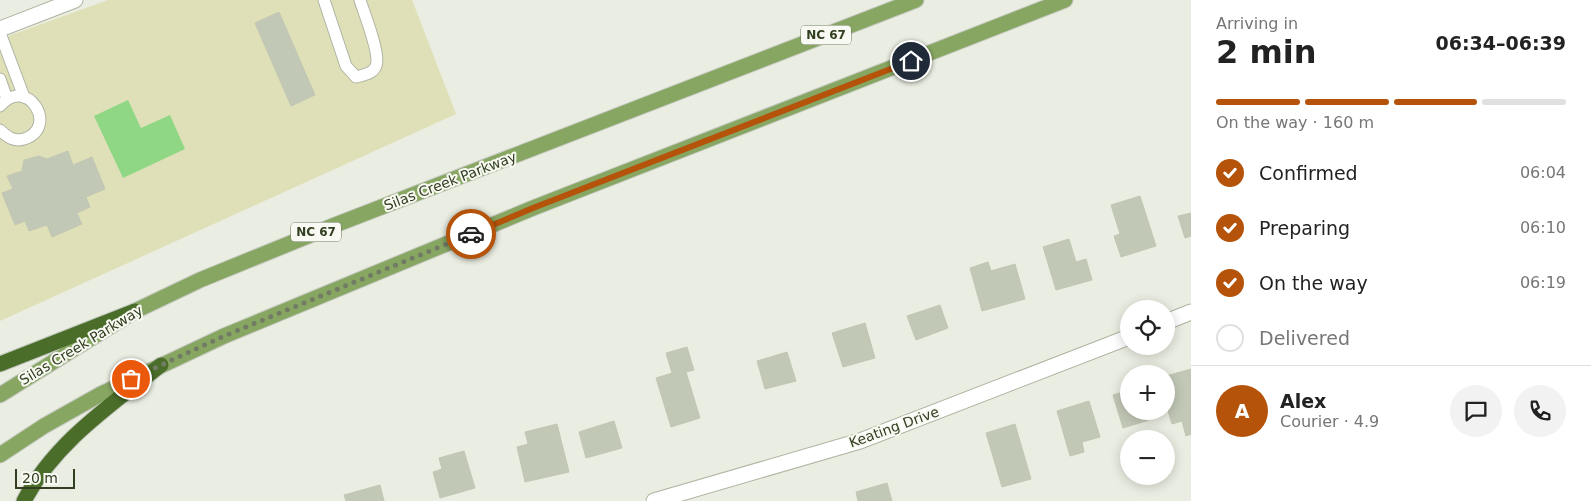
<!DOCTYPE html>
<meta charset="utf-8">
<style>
:root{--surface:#fff;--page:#f2f2f2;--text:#222;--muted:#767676;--line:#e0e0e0;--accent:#b45309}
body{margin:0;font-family:"DejaVu Sans",sans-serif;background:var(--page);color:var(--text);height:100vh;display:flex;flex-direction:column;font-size:19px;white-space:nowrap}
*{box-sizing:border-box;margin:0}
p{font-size:16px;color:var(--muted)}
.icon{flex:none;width:28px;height:28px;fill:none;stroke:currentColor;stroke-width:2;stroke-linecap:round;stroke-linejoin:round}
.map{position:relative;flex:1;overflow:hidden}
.details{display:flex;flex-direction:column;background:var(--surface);width:400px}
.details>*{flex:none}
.fabs{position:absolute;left:1120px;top:300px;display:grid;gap:10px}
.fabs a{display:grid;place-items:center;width:55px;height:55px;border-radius:50%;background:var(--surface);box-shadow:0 2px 12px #0003;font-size:25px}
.scale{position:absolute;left:15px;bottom:12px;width:60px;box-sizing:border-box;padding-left:5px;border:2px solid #313f20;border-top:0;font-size:14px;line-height:18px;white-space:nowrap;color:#313f20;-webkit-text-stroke:4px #f8f9f2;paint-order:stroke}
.pin{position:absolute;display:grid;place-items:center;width:42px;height:42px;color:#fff;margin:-21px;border:2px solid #fff;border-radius:50%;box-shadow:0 1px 5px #0007}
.courier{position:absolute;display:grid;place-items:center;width:50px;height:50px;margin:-25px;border:4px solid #b45309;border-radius:50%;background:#fff;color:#222;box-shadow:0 1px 6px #0007}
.head em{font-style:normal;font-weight:700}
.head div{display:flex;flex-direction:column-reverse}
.head{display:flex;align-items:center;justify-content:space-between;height:85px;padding:0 25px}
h1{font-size:32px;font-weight:700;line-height:38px}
.bar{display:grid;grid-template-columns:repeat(4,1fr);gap:8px 5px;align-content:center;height:60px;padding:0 25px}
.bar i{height:6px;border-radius:4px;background:var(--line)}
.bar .current{background:var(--accent)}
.bar p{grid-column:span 4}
.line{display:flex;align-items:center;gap:12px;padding:0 25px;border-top:1px solid var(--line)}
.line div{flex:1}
.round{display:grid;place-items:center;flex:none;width:52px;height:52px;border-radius:26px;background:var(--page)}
ol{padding:0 25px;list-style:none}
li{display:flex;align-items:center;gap:15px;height:55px}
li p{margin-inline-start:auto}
li .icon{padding:5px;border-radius:50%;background:var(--accent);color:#fff;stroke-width:4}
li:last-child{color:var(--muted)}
li i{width:28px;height:28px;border:2px solid var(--line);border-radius:50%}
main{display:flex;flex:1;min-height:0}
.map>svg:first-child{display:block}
</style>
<main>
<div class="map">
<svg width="1191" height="501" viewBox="0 0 1191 501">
<rect width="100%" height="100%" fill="#eaede1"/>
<!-- green -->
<polygon fill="#e0e0b8" points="108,0 412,0 456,114 0,321 0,39"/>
<!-- water -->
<polygon fill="#8fd784" points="128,100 141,128 170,115 185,149 123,178 94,116"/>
<!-- building -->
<g fill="#c2c8b6" stroke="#c1c7b3">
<polygon points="279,12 315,95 291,106 255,23"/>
<polygon points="68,151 73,165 92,157 105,189 86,197 90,207 77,213 82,224 52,237 47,225 29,231 25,221 15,225 2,193 13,189 7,176 22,171 24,160 39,156 47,159"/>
<polygon points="1140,196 1156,246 1121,257 1114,236 1120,234 1111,205"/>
<polygon points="1191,213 1191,236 1185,238 1178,216"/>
<polygon points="1069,239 1076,262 1086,259 1092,280 1056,290 1043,247"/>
<polygon points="988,262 991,271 1015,264 1025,299 982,311 970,268"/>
<polygon points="940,305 948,328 916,340 907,316"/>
<polygon points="865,323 875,358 843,367 832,333"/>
<polygon points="687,347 694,370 686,372 700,418 671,427 656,378 672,373 666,353"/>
<polygon points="787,352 796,381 765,389 757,361"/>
<polygon points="1191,369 1191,434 1186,436 1182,421 1172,424 1166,404 1166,376"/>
<polygon points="1129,390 1129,411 1146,411 1149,420 1123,428 1113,395"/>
<polygon points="1089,401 1100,437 1082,442 1084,452 1070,456 1057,411"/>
<polygon points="614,421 622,448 586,458 579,432"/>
<polygon points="557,424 569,472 525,482 517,447 528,444 525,432"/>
<polygon points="1015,424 1031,479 1002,487 986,433"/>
<polygon points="464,451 475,488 440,498 433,472 442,469 439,458"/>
<polygon points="887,483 892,501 858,501 856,492"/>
<polygon points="380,485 384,501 346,501 344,495"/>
</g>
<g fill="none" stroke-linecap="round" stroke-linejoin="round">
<defs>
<g id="lane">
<path d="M324 0 346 66 356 77C363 75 373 74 376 66 381 55 364 13 360 0"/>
<polyline points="0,33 24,97"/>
<polyline points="0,79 7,99"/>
<path d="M0 106C27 74 60 128 24 139 14 142 7 137 0 130"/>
</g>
<g id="street">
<polyline points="0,29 75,0"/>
<polyline points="1166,322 1191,312"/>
<polyline points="654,501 860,441 1129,337"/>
</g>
<g id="primary">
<polyline points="0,395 135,311 200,280 335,225 916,0"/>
<polyline points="0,455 44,426 101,394 224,336 533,208 1065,0"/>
</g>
<g id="highway">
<polyline points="0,364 135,311"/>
<path d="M24 501C54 443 111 405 161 365"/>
</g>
</defs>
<!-- lane casing -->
<use href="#lane" stroke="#afb5a3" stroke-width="13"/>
<!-- street casing -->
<use href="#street" stroke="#afb5a3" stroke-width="17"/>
<!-- primary casing -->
<use href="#primary" stroke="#c5c9c1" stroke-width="17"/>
<!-- highway casing -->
<use href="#highway" stroke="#c5c9c1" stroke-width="17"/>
<!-- lane -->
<use href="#lane" stroke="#fff" stroke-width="11"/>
<!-- street -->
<use href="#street" stroke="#fff" stroke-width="15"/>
<!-- primary -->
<use href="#primary" stroke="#87a662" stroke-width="15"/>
<!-- highway -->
<use href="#highway" stroke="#4a6e29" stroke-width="15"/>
</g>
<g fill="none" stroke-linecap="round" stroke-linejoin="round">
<!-- done -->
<polyline stroke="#727c64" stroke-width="5" stroke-dasharray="0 9" points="131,379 224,336 471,234"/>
<!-- route -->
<polyline stroke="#b45309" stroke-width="6" points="471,234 533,208 911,61"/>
</g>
<g text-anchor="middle" stroke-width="4" stroke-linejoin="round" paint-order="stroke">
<!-- shield labels -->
<g fill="#f8f9f2" stroke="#6d775f" stroke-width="1">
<rect x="801" y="25.5" width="50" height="19" rx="4"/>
<rect x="291" y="222.5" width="50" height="19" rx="4"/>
</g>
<g font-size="12" font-weight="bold" fill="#313f20">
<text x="826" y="39">NC 67</text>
<text x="316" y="236">NC 67</text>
</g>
<!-- street labels -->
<g font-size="14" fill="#313f20" stroke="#f8f9f2">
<text transform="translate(450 181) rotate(-21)" y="5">Silas Creek Parkway</text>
<text transform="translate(81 345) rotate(-31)" y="5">Silas Creek Parkway</text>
<text transform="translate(894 427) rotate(-20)" y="5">Keating Drive</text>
</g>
</g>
</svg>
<div class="fabs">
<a><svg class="icon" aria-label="locate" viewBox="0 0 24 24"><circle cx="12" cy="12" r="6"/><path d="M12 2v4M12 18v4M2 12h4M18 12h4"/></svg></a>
<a>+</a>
<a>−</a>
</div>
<div class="scale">20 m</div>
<div class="pin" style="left:131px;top:379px;background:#ea580c"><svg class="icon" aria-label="bag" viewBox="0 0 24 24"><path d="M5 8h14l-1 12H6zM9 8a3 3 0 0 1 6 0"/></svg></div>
<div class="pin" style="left:911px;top:61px;background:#1f2937"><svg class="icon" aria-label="home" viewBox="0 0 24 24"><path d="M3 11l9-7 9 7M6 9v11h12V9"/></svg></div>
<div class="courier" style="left:471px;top:234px"><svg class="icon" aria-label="car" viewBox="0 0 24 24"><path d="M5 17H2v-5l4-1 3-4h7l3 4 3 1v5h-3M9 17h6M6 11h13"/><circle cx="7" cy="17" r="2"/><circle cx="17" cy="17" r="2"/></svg></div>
</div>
<section class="details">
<div class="head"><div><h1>2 min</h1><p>Arriving in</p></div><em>06:34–06:39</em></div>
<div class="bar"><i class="current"></i><i class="current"></i><i class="current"></i><i></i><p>On the way · 160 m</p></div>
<ol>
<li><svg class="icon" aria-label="check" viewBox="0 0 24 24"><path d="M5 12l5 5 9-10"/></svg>Confirmed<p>06:04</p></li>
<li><svg class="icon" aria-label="check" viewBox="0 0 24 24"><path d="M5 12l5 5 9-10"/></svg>Preparing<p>06:10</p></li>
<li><svg class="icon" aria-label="check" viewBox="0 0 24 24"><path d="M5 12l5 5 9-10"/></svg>On the way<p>06:19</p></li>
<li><i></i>Delivered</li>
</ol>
<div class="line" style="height:90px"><b class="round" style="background:var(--accent);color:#fff">A</b><div><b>Alex</b><p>Courier · 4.9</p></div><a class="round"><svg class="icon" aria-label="chat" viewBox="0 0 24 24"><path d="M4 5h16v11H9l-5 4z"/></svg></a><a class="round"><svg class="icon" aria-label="phone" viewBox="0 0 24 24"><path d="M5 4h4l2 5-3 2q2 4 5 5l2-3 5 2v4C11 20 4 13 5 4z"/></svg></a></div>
</section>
</main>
